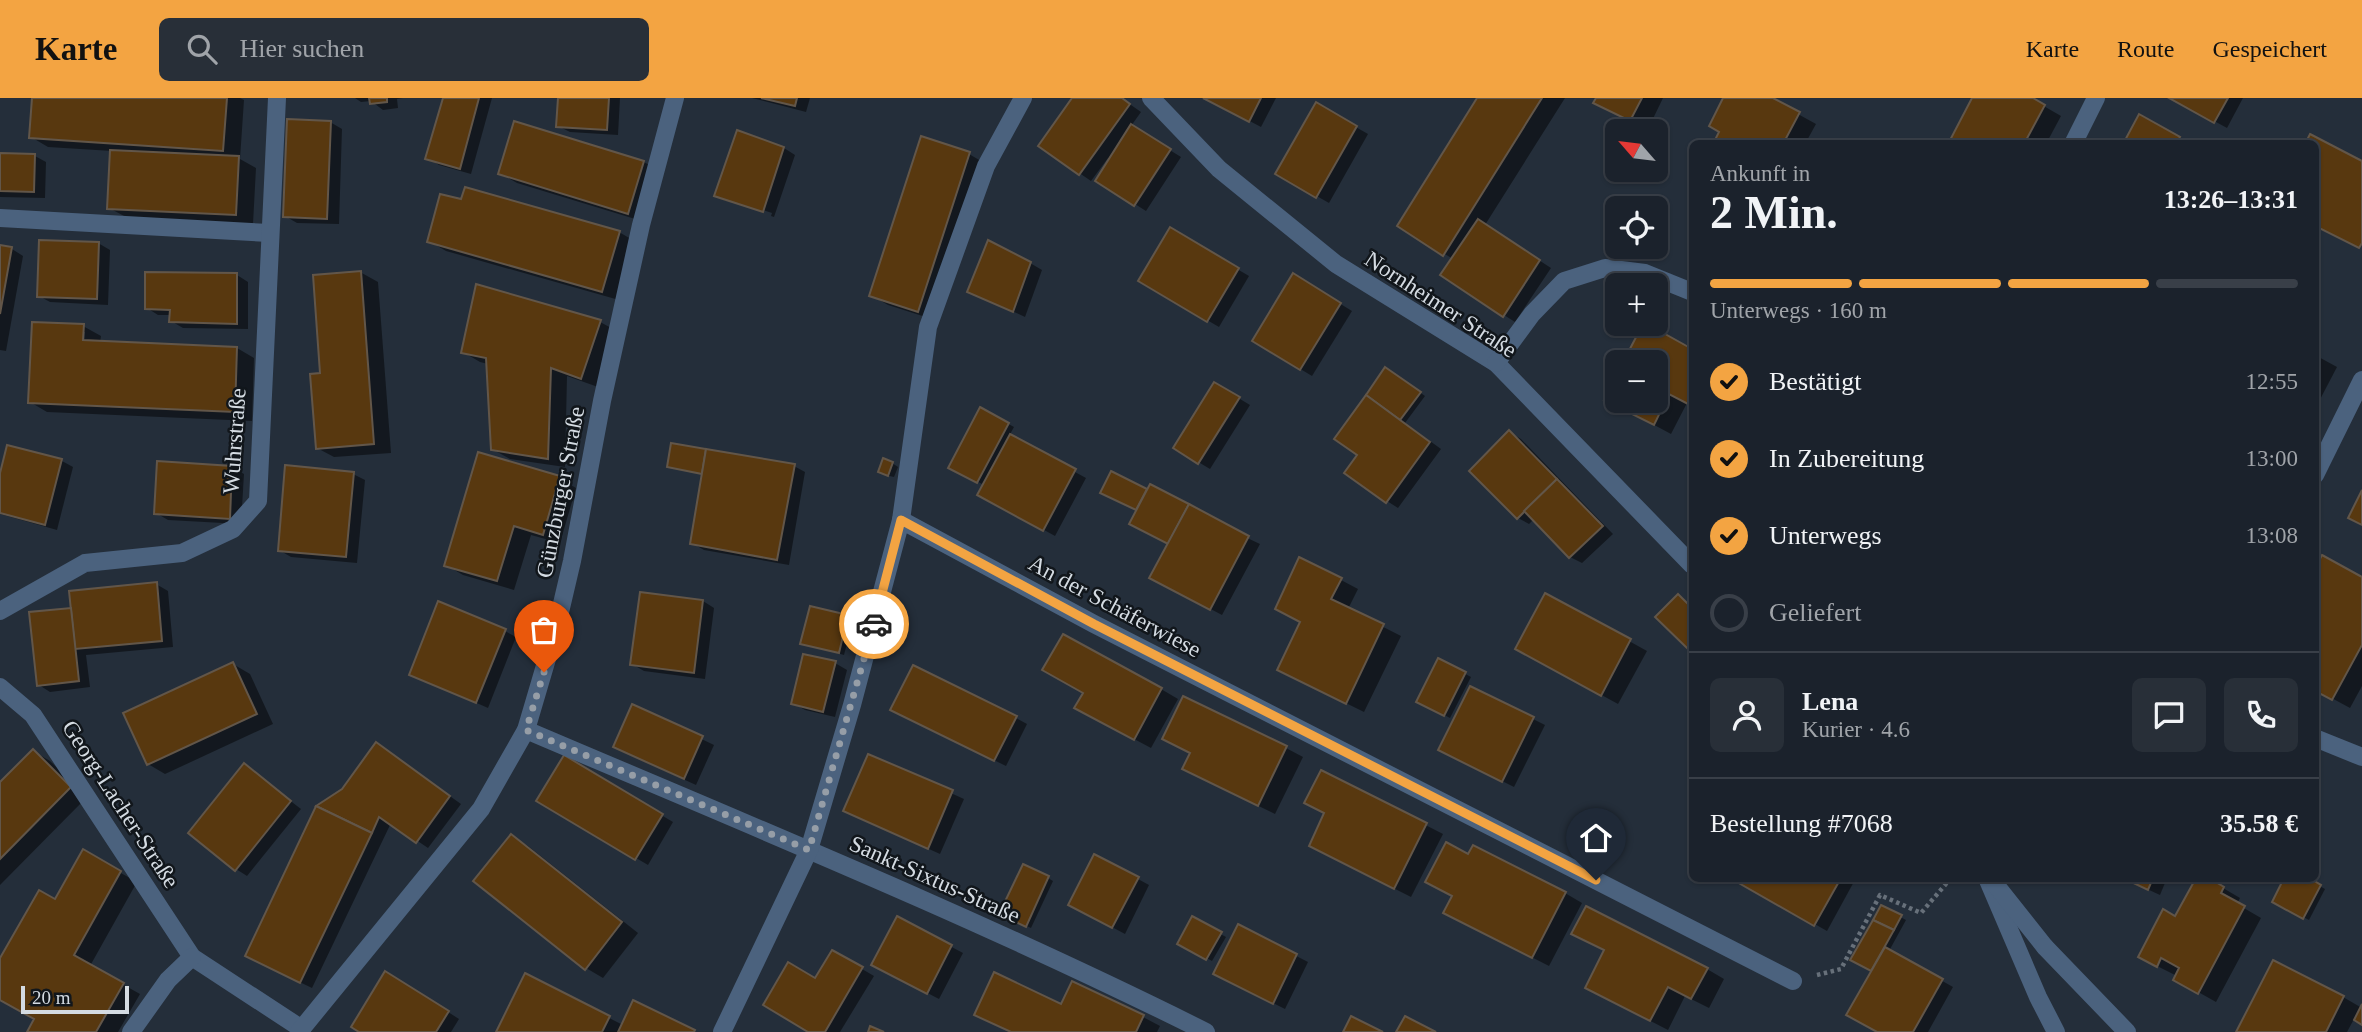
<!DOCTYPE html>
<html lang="de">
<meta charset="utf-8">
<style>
:root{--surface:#1b222c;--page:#282f38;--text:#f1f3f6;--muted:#a0a4a9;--line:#393f48;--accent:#f3a442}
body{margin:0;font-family:"Times New Roman",serif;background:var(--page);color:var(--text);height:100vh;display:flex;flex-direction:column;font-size:26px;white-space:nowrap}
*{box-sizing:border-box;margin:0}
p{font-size:23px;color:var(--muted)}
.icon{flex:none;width:38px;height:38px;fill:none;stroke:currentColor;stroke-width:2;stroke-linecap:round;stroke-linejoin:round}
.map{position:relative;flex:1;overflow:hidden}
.details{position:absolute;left:1689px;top:42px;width:630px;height:742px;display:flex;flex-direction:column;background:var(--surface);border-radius:10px;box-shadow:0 2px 5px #0004,0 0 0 2px var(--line)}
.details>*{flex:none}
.needle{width:46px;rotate:298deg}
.buttons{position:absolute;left:1605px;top:21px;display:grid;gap:14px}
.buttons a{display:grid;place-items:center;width:63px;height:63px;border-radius:10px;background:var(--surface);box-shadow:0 2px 5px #0004,0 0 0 2px var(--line);font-size:35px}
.scale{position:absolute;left:21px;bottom:18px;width:108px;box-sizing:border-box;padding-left:7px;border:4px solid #d4dbe2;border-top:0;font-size:19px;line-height:24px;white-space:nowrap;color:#d4dbe2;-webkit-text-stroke:5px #11161b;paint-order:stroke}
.pin{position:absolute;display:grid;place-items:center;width:60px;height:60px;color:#fff;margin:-72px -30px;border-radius:50% 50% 50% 0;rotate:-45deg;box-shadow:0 0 7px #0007}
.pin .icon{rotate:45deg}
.courier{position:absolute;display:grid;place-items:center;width:70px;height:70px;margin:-35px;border:5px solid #f3a442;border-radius:50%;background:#fff;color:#222;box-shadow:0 2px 9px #0007}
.head em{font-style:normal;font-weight:800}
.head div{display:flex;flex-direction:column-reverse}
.head{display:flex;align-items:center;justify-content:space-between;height:119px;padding:0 21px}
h1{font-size:46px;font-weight:800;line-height:52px}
.bar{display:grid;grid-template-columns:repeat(4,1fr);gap:10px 7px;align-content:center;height:84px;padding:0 21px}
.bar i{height:9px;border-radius:5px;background:var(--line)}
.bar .current{background:var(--accent)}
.bar p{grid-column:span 4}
.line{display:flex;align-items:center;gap:18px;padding:0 21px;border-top:2px solid var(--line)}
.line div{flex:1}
.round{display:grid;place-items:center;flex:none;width:74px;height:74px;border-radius:10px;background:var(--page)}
ol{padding:0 21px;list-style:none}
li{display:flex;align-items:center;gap:21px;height:77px}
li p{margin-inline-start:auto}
li .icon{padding:7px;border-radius:50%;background:var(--accent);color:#111;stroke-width:4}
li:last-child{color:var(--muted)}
li i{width:38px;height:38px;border:4px solid var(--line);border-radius:50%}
header{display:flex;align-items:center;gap:42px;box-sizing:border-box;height:98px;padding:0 35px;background:var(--accent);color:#111}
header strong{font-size:33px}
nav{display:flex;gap:38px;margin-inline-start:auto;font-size:24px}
.search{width:490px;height:63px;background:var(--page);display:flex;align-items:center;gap:18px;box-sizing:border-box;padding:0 24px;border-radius:10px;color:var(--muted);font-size:26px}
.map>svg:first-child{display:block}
</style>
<header>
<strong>Karte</strong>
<div class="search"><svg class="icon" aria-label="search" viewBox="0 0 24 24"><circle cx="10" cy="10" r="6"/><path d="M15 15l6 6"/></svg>Hier suchen</div>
<nav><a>Karte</a><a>Route</a><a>Gespeichert</a></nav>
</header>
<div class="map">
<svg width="2362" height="934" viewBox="0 0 2362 934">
<rect width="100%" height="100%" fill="#242e3a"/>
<!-- shadow -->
<g fill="#0007" fill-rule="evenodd">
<polygon points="34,0 240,0 244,2 240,61 256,70 253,126 126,119 109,110 112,53 48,49 31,39"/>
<polygon points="355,0 403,0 397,1 398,10 383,12 371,3 361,4"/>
<polygon points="444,0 492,0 471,76 439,67 428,60"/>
<polygon points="560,0 620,0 618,37 570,34 558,28"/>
<polygon points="752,0 810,0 806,14"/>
<polygon points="1074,0 1121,0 1141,14 1131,28 1181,59 1146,113 1097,82 1110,62 1108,60 1091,83 1040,48"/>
<polygon points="1206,0 1276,0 1261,29"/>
<polygon points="1479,0 1565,0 1485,127 1551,170 1515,224 1504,217 1453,161 1399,128"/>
<polygon points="1598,0 1663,0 1648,31 1612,14"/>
<polygon points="1725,0 1769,0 1816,26 1805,46 1715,46 1721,34"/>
<polygon points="1974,0 2030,0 2061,18 2046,46 1950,46"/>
<polygon points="2172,0 2243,0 2227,30"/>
<polygon points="1317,7 1368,36 1329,105 1278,76"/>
<polygon points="2140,19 2188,46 2125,46"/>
<polygon points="330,24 342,31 339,126 297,125 285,118"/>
<polygon points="515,25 644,64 661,74 645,124 517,85 500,75"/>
<polygon points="784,50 795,57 774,119 771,118 772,115 726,100 726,103 716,97"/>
<polygon points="969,56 986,66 935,222 888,207 871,197"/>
<polygon points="0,57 35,58 46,64 45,100 0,99"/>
<polygon points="1171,132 1249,178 1219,229 1140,183"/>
<polygon points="619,134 636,144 619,202 446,153 429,143"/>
<polygon points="98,145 110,152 108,207 50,204 39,198"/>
<polygon points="0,149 12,151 23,158 6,253 0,252"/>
<polygon points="1030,165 1042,172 1025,219 969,193"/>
<polygon points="360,174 378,184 391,355 334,359 317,350 322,277"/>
<polygon points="237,177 248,184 248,231 183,230 171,223 171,217 158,217 147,210"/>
<polygon points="1293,177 1352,213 1312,278 1254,243"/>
<polygon points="600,224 617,233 598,289 567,278 565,369 510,361 492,351 488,266 480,264 463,254"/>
<polygon points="1644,226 1692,253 1692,307 1687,305 1671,336 1606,301 1617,280 1617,303 1656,303 1656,264 1625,264"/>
<path d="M83 228 101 238 100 245 237 250 254 260 252 323 47 314 30 304ZM82 234H85L84 251Z"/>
<polygon points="2315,257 2337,269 2315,311"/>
<polygon points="1391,274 1425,298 1405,325 1441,351 1398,410 1387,403 1360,356"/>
<polygon points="1215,286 1250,307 1210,371 1175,350"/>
<polygon points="981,311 1014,329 1009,338 1086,380 1055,438 979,396 984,387 950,369"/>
<polygon points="1509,334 1521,341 1613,436 1582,465 1570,459 1534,421 1529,426 1518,420"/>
<polygon points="9,349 62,363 73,369 57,432 0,416 0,382"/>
<polygon points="480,356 559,380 576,390 560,445 531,437 514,492 463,477 446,467"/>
<polygon points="892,365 898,369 894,379 885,377"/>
<polygon points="669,368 794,368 805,374 789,467 704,452 692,445 704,377"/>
<polygon points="232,369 244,376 241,426 168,422 156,415"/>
<polygon points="353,376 365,382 357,465 291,459 279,452"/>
<polygon points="1112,376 1260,446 1222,517 1163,486 1170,446 1138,412 1103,394"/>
<polygon points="2362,481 2362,588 2350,610 2315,591"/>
<polygon points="1341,482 1358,491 1348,511 1401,538 1364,614 1279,572"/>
<polygon points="156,486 168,493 173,549 86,557 90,589 50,594 39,587 73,511"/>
<polygon points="1546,497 1647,553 1618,606 1534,560"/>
<polygon points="1678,498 1692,508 1692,551 1689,549"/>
<polygon points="703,503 714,510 705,581 644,573 632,566"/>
<polygon points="847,519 853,522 844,557 802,545"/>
<polygon points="505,533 516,539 488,610 411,576"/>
<polygon points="1439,562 1471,579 1450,620 1418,603"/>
<polygon points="835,565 847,572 835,619 805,612 793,605"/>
<polygon points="233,566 250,576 273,626 165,676 148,666"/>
<polygon points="1471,590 1545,627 1514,689 1452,658"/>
<polygon points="1161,591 1178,601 1151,650 1093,619 1085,594"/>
<polygon points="633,608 714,647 696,687 626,655"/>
<polygon points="904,618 1016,620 1027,626 1006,668"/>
<polygon points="377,646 461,706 428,750 391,725 312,890 258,864 343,693"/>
<polygon points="1286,650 1303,659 1275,716 1201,680"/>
<polygon points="33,653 50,663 87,699 0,787 0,687"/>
<polygon points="869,658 964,701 940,756 845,713"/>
<polygon points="564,660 673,724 648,767 539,703"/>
<polygon points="245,668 301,711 247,778 236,771"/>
<polygon points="1322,674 1443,736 1411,799 1328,757"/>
<polygon points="511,738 528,748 638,835 603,880 586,870"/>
<polygon points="83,754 137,784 90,868 140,896 118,934 29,934 37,920 0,900 0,863 56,803"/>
<polygon points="1469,758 1565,795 1582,805 1549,868 1462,824"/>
<polygon points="1048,780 1053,783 1031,830 1007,819"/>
<polygon points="1733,780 1856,780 1827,833"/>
<polygon points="2123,780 2167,780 2160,797"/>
<polygon points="2206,780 2240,800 2237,806 2261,820 2216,904 2175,881 2177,878 2157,868 2176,820"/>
<polygon points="2305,780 2325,791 2309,822 2274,804"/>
<polygon points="1138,781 1149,787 1125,836 1082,813"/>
<polygon points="1882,809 1906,822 1889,853 1953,889 1928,934 1880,934 1874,872 1853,861"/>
<polygon points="897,820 963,855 939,901 885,873"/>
<polygon points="1193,821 1226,839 1212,863 1179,845"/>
<polygon points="1238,828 1308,864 1285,911 1227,882"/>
<polygon points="1590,845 1707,871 1724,881 1709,910 1685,898 1668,932 1604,899 1605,853"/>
<polygon points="833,854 874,878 840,934 812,934 815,883"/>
<polygon points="526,878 623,927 634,905 695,934 498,934"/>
<polygon points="398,882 459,921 451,934 362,934"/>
<polygon points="2343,899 2362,910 2362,925 2354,921 2347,934 2238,934"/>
<polygon points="1062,908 1143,919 1160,928 1157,934 1011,934 993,926"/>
</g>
<!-- building -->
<g fill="#58380f" stroke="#625649" stroke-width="2">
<polygon points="32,0 227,0 223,53 29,40"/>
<polygon points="369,0 387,0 387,4 370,6"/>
<polygon points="443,0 479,0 460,71 425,61"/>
<polygon points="558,0 609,0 607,32 556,29"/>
<polygon points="761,0 797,0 795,8"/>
<polygon points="1072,0 1122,0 1130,6 1079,77 1038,48"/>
<polygon points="1203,0 1261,0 1249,24"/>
<polygon points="1477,0 1542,0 1443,158 1397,128"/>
<polygon points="1596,0 1642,0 1630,23 1593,5"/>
<polygon points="1723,0 1773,0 1800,14 1783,46 1713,46 1719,34 1709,28"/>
<polygon points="1972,0 2033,0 2045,7 2024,46 1948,46"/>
<polygon points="2169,0 2228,0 2214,25"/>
<polygon points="1316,4 1357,28 1316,100 1275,76"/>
<polygon points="2139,16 2180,39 2176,46 2123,46"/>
<polygon points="287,21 331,23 327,121 283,119"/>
<polygon points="514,23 644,63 628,116 498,76"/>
<polygon points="1131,26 1171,51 1134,108 1095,83"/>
<polygon points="737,32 784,49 763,114 714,98"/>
<polygon points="2310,36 2362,63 2362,145 2359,150 2315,128 2315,46 2305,46"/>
<polygon points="921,38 970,54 918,214 869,198"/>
<polygon points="110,52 239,58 236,117 107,111"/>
<polygon points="0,55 35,56 34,94 0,93"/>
<polygon points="465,89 620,133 602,194 427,144 440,96 461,101"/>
<polygon points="1478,121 1540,162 1503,219 1440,177"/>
<polygon points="1170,129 1239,170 1207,224 1138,183"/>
<polygon points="39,142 99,144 97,201 37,199"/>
<polygon points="988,142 1031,164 1013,214 967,194"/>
<polygon points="0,147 12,149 0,216"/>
<polygon points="361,173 374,346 316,351 310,276 320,275 313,177"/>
<polygon points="145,174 237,175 237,226 169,224 170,212 145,211"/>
<polygon points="1293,175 1341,205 1300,272 1252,243"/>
<polygon points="476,186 601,222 581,281 551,270 548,361 491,352 486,260 461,255"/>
<polygon points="32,224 84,226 83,242 237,249 235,314 28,305"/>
<polygon points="1643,226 1647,226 1692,251 1692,308 1669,296 1654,327 1604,302 1617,276 1617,303 1656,303 1656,264 1623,264"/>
<polygon points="1385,269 1421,294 1400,322 1366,297"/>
<polygon points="1214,284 1240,299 1198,366 1173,350"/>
<polygon points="1366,297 1430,344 1386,405 1344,375 1357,357 1334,341"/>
<polygon points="980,309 1009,325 977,385 948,370"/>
<polygon points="1509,332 1557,381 1517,421 1469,373"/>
<polygon points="1010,336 1076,371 1043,433 977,397"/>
<polygon points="671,345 706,351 702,376 667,369"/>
<polygon points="7,347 62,361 45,427 0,415 0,375"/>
<polygon points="706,351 795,366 777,462 690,446"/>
<polygon points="478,354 560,378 543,437 514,428 497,483 444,468"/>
<polygon points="883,360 893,364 888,378 878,374"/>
<polygon points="157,363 232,368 230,421 154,416"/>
<polygon points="285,367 354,374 346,459 278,453"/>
<polygon points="1111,373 1147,391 1136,412 1100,395"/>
<polygon points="1557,381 1603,428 1569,460 1524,413"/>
<polygon points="1150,386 1189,406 1168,446 1129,426"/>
<polygon points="2362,392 2362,427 2348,420"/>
<polygon points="1189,406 1249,438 1210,512 1149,480"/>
<polygon points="2322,457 2362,479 2362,547 2332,602 2315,593 2315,470"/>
<polygon points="1299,459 1342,480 1331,501 1384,526 1346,606 1277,572 1300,524 1275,511"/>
<polygon points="157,484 162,543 75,551 69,493"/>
<polygon points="640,494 703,502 694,575 630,567"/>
<polygon points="1545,495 1631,541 1601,598 1515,551"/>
<polygon points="1678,496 1692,510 1692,546 1688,551 1655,519"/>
<polygon points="438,503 506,531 476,605 409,577"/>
<polygon points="810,508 848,517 839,555 800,546"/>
<polygon points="71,510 79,583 37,588 29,514"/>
<polygon points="1063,536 1162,590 1134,642 1074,610 1083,595 1042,572"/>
<polygon points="803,556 836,563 823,614 791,606"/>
<polygon points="1438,560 1466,574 1444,618 1416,604"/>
<polygon points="233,564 257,616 147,667 123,615"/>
<polygon points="913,567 1017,618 994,663 890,612"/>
<polygon points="1470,588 1534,619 1502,684 1438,652"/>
<polygon points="1183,598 1287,648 1258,708 1182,671 1190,655 1162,641"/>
<polygon points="632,606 703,638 684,681 613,649"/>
<polygon points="376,644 450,698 416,745 379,719 372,735 316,708 342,691"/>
<polygon points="33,651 71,689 0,761 0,684"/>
<polygon points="868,656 953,692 928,751 843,713"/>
<polygon points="564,657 663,716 635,762 536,703"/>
<polygon points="244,665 291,703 235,773 188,735"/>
<polygon points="1321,672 1427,725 1394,791 1309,748 1324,715 1304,705"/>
<polygon points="316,708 372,735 300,885 245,858"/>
<polygon points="511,736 622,824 585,872 473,783"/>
<polygon points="1446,744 1468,756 1473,747 1566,794 1532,860 1443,815 1452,798 1425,784"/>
<polygon points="83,751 121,773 74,857 124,885 96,934 27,934 34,921 0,902 0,860 39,792 55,801"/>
<polygon points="1094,756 1139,779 1112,830 1068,807"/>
<polygon points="1023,766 1049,778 1026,829 999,816"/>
<polygon points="1730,780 1841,780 1814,828"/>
<polygon points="2123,780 2153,780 2148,792"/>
<polygon points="2196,780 2209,780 2224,789 2221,795 2245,808 2198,896 2173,882 2179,870 2161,860 2157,869 2138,859 2163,811 2175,818"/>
<polygon points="2284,780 2309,780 2321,787 2303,821 2272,804"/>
<polygon points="1881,807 1902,817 1894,832 1873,822"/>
<polygon points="1586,808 1708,870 1691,901 1668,889 1650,923 1585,890 1604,852 1571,836"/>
<polygon points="897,818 952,847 927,896 871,867"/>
<polygon points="1192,818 1222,834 1206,862 1177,846"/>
<polygon points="1873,822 1894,832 1871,873 1850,862"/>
<polygon points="1238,826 1297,856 1273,906 1213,876"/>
<polygon points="1885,849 1943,881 1913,934 1877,934 1846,917"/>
<polygon points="832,852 863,869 825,934 808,934 763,907 788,864 815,880"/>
<polygon points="2273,862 2344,898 2326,934 2236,934"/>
<polygon points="385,873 449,913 436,934 359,934 351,929"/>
<polygon points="994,874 1061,906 1072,883 1144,917 1136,934 1011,934 974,917"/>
<polygon points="525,875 610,918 602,934 496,934"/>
<polygon points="633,902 695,932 694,934 618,934"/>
<polygon points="2362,906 2362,927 2354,922"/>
<polygon points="1351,918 1383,934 1343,934"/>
<polygon points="1405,918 1436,934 1396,934"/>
<polygon points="870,928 884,934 868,934"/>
</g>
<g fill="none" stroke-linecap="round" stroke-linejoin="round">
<!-- path -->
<polyline stroke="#67707a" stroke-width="4.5" stroke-dasharray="3.5 3.5" stroke-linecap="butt" points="1817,877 1841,871 1880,797 1921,815 1951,780"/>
<!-- service -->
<g stroke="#4b627e" stroke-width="18">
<polyline points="0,120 269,135"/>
<polyline points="901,422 928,229 986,68 1023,0"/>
</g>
<!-- minor -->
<g stroke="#4b627e" stroke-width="18">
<polyline points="1151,0 1219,71 1336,166 1496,265 1692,467"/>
<polyline points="2073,46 2096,0"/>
<polyline points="1496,265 1532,216 1564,183 1605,170 1645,175 1692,194"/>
<polyline points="2315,377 2362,282"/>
<polyline points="0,513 85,465 182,455 233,431 258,403 277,0"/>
<polyline points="0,589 33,617 192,859 302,931"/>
<path d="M526 632C754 729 984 823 1206 934"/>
<polyline points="2315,640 2362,659"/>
<polyline points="1987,780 2038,899 2056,934"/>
<polyline points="1995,786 2045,849"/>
<polyline points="131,934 168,882 192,859"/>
<polyline points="299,934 481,711 526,632 557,527 572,463 602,303 641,127 675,0"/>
<polyline points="722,934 809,752 852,607 901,422 1094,526 1793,883"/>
</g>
<!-- tertiary -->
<polyline stroke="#4b627e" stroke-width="18" points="2045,849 2127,934"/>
</g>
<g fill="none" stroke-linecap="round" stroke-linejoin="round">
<!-- done -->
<polyline stroke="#969ea7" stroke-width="7" stroke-dasharray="0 12.6" points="544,574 526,632 809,752 874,526"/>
<!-- route -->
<polyline stroke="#f3a442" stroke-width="9" points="874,526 901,422 1094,526 1596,782"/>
</g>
<g text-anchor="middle" stroke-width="5" stroke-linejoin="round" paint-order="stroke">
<!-- street labels -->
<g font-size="23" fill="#d4dbe2" stroke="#11161b">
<text transform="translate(1441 206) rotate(33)" y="8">Nornheimer Straße</text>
<text transform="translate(234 343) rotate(-86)" y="8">Wuhrstraße</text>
<text transform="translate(560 394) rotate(-79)" y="8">Günzburger Straße</text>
<text transform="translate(1115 508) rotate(28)" y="8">An der Schäferwiese</text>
<text transform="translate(121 706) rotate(57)" y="8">Georg-Lacher-Straße</text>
<text transform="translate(935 781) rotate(24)" y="8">Sankt-Sixtus-Straße</text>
</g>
</g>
</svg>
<div class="buttons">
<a><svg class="needle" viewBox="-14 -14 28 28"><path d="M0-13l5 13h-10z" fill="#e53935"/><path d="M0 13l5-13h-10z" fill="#a0a4a9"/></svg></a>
<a><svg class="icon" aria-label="locate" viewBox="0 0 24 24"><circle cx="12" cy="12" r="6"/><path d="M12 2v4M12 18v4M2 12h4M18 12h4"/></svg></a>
<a>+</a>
<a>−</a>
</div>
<div class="scale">20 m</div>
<div class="pin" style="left:544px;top:574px;background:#ea580c"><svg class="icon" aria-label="bag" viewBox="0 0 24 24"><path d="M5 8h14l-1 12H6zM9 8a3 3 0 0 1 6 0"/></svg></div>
<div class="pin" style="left:1596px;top:782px;background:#1f2937"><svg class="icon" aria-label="home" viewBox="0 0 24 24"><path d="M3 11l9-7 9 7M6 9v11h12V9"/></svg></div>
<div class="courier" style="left:874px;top:526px"><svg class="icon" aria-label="car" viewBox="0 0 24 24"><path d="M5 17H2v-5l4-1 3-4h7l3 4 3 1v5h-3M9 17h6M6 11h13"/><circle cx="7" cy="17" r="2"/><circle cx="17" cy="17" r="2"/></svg></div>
<section class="details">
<div class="head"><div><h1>2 Min.</h1><p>Ankunft in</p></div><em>13:26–13:31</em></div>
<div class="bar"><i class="current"></i><i class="current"></i><i class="current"></i><i></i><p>Unterwegs · 160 m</p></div>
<ol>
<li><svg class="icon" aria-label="check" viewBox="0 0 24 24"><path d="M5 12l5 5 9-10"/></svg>Bestätigt<p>12:55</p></li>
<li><svg class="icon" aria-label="check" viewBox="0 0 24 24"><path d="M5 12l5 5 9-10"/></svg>In Zubereitung<p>13:00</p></li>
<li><svg class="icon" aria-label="check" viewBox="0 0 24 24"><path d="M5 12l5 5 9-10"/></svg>Unterwegs<p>13:08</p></li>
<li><i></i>Geliefert</li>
</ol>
<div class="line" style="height:126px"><a class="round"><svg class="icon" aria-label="person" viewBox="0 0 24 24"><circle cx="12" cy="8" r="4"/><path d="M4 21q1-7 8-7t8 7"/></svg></a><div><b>Lena</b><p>Kurier · 4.6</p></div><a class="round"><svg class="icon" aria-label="chat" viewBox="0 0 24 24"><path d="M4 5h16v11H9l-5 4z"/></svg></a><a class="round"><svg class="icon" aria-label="phone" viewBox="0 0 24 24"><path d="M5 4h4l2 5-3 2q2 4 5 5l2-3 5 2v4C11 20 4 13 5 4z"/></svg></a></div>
<div class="line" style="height:91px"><div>Bestellung #7068</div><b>35.58 €</b></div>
</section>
</div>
